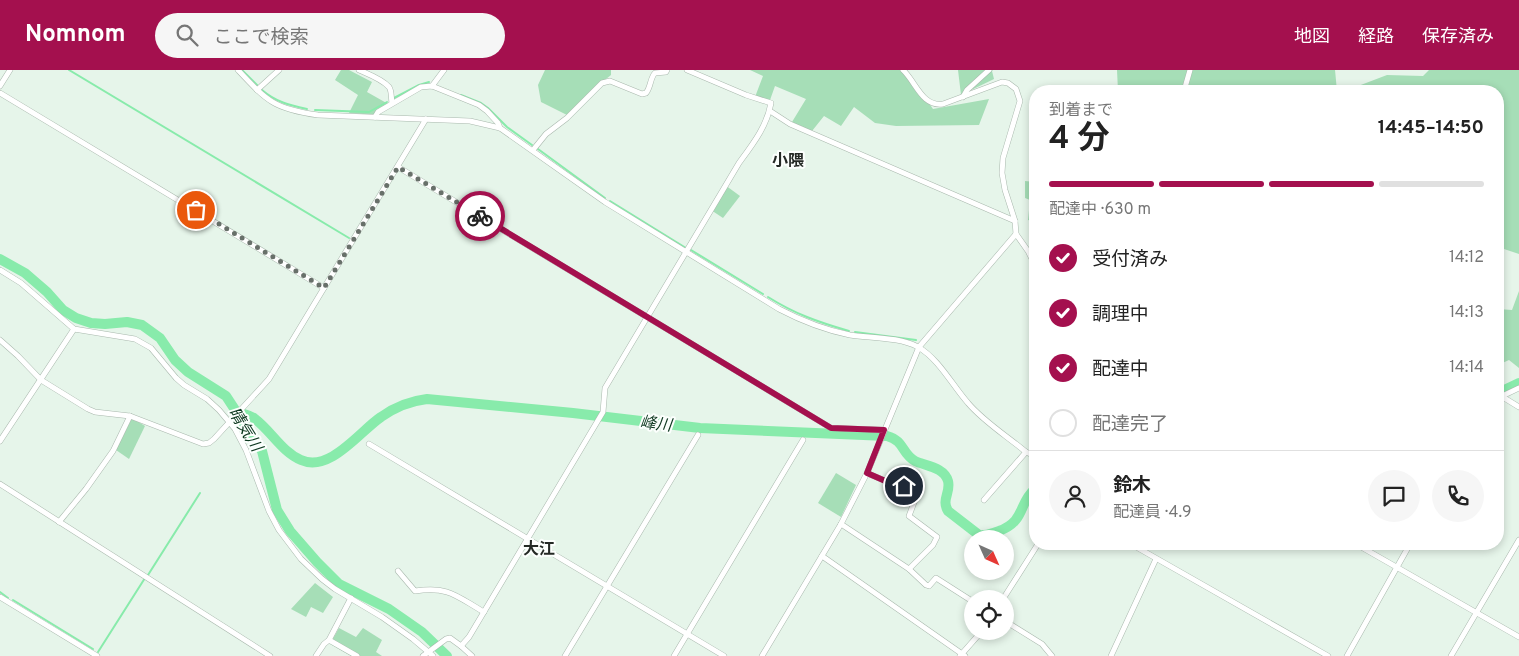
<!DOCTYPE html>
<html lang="ja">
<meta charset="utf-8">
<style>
:root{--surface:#fff;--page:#f6f6f6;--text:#222;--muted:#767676;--line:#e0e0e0;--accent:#a4104e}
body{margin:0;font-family:Overpass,"Noto Sans JP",sans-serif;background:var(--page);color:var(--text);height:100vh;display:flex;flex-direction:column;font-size:19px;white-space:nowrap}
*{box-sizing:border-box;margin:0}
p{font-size:16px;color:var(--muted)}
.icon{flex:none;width:28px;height:28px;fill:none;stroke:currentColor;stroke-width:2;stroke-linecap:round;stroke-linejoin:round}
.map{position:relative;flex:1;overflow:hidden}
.side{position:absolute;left:1029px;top:15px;width:475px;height:465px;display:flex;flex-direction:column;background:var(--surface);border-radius:20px;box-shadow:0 2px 8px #0003}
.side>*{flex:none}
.needle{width:32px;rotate:135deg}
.tools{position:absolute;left:964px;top:460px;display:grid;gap:10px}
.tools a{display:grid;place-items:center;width:50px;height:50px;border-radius:50%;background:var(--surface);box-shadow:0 2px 8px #0003;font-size:25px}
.pin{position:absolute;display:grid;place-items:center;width:42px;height:42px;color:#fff;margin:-21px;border:2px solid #fff;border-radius:50%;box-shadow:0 1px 5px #0007}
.courier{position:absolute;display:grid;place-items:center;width:50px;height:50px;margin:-25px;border:4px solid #a4104e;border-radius:50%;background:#fff;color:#222;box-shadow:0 1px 6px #0007}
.headline em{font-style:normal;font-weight:700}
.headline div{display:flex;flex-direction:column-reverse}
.headline{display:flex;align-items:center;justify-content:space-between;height:85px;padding:0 20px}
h1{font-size:32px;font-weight:700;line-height:38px}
.bar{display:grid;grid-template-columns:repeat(4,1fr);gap:8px 5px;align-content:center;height:60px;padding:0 20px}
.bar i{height:6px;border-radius:4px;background:var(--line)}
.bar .selected{background:var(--accent)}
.bar p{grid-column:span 4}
.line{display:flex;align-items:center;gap:12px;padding:0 20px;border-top:1px solid var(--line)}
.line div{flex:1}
.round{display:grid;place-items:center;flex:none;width:52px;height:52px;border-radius:26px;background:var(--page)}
ol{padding:0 20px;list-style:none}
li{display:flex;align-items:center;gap:15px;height:55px}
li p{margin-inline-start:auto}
li .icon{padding:5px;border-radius:50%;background:var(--accent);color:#fff;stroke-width:4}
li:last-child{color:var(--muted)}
li i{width:28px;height:28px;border:2px solid var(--line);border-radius:50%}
header{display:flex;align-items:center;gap:30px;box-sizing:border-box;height:70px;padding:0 25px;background:var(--accent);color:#fff}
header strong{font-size:24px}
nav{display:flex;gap:28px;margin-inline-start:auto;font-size:18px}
.search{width:350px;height:45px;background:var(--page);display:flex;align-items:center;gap:12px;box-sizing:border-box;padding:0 18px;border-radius:28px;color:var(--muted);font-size:19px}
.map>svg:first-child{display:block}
</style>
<header>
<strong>Nomnom</strong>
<div class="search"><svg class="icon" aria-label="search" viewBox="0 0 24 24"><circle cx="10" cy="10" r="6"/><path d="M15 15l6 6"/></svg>ここで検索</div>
<nav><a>地図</a><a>経路</a><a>保存済み</a></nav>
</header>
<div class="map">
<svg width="1519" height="586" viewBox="0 0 1519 586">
<rect width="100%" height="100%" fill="#e6f5ea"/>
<!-- green -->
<g fill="#a6deb7">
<polygon points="341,0 349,0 372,12 367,22 390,35 377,45 349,43 358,25 335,10"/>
<polygon points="545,0 611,0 611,5 591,21 567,45 541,32 538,15"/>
<polygon points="750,0 906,0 933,39 989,29 979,55 896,56 875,53 854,37 841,56 824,46 812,61 792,52 806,29 775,16 770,30 755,27 763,6"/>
<polygon points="958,0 993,0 992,1 994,9 961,25"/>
<polygon points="1117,0 1335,0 1337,21 1118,21"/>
<polygon points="1429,0 1519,0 1519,184 1498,177 1498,21 1345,21 1387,5 1423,6"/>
<polygon points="1025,111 1035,112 1035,152 1028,150 1030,130 1025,128"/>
<polygon points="725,115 740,126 723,148 711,140"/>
<polygon points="1519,221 1519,298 1509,290 1498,295 1498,239 1512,240"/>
<polygon points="132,348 145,356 129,389 116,380"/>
<polygon points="836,403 856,415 841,447 818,433"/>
<polygon points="315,513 333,527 323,543 311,537 306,547 291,539"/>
<polygon points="339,558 356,567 363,558 382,570 376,582 382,586 351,586 330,574"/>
</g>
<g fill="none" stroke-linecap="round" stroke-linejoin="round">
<!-- stream -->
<g stroke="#88ebab" stroke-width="2">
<polyline points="69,0 349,168"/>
<polyline points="242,0 257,15"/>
<path d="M262 20C276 32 289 35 307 39"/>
<polyline points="461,25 481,33 488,38 507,57 532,75"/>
<polyline points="394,28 419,15 429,12"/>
<polyline points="315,40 369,42 387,32"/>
<polyline points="538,79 605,128"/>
<polyline points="610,131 686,178"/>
<polyline points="691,180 763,224"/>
<path d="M768 227C795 244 818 252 849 261"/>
<polyline points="855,262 916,270"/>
<polyline points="148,505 200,423"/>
<polyline points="0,522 8,528"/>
<polyline points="13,530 93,579"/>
<polyline points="98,582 145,508"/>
</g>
<!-- river -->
<g stroke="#88ebab" stroke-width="10">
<polyline points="0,189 25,203 47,222 63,240 76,248 91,253 105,254 127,252 142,255 160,268 175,290 188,302 226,326 262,381 277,440 290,461 317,492 339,514 389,539 422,562 447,586"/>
<polyline points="1498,323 1519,313"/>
<path d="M238 342C243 344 251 345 255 349 271 361 282 382 301 390 330 403 360 361 381 347 395 337 410 331 427 329L573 343 700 358 887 366C905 371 901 383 915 391 926 396 944 397 948 411 951 422 941 430 948 441L979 465C987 466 992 463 999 461 1026 451 1018 433 1035 419"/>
</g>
<defs>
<g id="minor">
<path d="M238 0C267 31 274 39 318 45L470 51 500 58 605 132 779 239C802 251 825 260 850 265 870 268 900 267 918 277 939 289 952 315 968 333 984 352 1007 366 1026 382L1035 386"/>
<path d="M359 0C368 4 382 9 389 17 392 21 391 28 392 33"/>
<path d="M903 0C916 12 922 37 943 34L1002 12 1008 13 1016 19 1020 31 1003 88 1002 103 1005 120 1015 151 1016 164 1028 181 1035 195"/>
<polyline points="0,16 10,0"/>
<polyline points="432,16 444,0"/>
<polyline points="257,20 279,0"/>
<polyline points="1184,21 1190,0"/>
<polyline points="0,23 324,218"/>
<polyline points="963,27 967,20 989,0"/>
<polyline points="770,41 790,54 1015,151"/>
<polyline points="375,47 378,42 421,17 432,16 479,35 487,41 498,53 500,58"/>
<path d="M533 80 546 64 567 48 602 13 610 11 642 24 646 23C651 17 650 8 655 3L666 2 667 0"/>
<polyline points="398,97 831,358 884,360"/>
<polyline points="0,200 21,213 74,259 135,269 151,278 176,308 184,315 207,329 219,340 235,359 246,380 269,441 279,460 301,489 322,509 335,519 382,547 413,569 433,586"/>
<polyline points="0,270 18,286 41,310 88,339 95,342 130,346 203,374 209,373 214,369 269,309 426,49"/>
<polyline points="1501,326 1519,337"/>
<polyline points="1498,328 1519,318"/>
<polyline points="0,371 74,259"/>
<polyline points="369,374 724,586"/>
<polyline points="867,403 890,413 919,419 909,446 937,467 933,475 909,499"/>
<polyline points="0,414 270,586"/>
<polyline points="984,430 1026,382"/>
<polyline points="59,452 86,419 113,381 130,346"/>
<polyline points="841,454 909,499 926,515 929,516 936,508 972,531"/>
<polyline points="1131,474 1328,586"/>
<polyline points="1356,474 1519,567"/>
<polyline points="822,486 965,586"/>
<path d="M398 501 415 521C449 516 456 526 484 542"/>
<polyline points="0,527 97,586"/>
<polyline points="1003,529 1038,474"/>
<polyline points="1005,551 1042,574 1052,586"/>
<polyline points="329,570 351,528"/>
<polyline points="461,576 472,586"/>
<polyline points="316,586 324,574 329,570 357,586"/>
<path d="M423 586 446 569 450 568 461 576 469 567 603 342 605 318 739 93C753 74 767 56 771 33L746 25 687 0"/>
<polyline points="565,586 698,365"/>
<polyline points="674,586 803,370"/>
<polyline points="762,586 841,454 867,403 919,277 1016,164"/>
<polyline points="960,586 982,561"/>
<polyline points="1111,586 1156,489"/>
<polyline points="1347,586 1410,474"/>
<polyline points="1451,586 1519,470"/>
</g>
</defs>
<!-- minor casing -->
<use href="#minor" stroke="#a9b8ad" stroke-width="6"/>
<!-- minor -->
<use href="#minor" stroke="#fff" stroke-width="5"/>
</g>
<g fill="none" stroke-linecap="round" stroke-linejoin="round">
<!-- done -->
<polyline stroke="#68706a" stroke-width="5" stroke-dasharray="0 9" points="196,140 324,218 398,97 480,146"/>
<!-- route -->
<polyline stroke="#a4104e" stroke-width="6" points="480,146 831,358 884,360 867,403 890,413 904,416"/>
</g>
<g text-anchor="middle" stroke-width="4" stroke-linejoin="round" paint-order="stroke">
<!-- neighbourhood labels -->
<g font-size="16" font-weight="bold" fill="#242925" stroke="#fcfffd">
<text x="788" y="96">小隈</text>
<text x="539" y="484">大江</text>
</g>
<!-- water labels -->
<g font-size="16" font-style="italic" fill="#0c371e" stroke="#fcfffd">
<text transform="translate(656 353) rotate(6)" y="6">峰川</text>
<text transform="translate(246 359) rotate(58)" y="6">晴気川</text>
</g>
</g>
</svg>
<div class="tools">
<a><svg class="needle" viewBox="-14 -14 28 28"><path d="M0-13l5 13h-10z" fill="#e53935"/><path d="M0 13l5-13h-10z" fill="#767676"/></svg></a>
<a><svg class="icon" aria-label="locate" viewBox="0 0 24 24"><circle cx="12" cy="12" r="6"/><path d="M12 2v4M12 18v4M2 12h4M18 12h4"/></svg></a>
</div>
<div class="pin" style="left:196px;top:140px;background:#ea580c"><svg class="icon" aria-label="bag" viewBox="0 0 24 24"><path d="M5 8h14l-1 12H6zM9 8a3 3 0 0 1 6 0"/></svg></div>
<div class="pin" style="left:904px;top:416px;background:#1f2937"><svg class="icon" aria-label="home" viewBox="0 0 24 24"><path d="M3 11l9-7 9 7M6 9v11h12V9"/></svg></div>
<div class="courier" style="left:480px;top:146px"><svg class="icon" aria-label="bike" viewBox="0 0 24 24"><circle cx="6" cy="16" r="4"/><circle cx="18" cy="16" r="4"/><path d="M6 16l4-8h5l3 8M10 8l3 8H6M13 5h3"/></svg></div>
<section class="side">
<div class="headline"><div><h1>4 分</h1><p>到着まで</p></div><em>14:45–14:50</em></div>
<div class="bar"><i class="selected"></i><i class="selected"></i><i class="selected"></i><i></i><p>配達中 · 630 m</p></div>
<ol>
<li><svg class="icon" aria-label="check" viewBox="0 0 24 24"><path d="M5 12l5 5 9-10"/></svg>受付済み<p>14:12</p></li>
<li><svg class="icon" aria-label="check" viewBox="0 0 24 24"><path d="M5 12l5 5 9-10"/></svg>調理中<p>14:13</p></li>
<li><svg class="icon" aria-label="check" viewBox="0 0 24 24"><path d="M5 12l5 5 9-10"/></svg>配達中<p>14:14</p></li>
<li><i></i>配達完了</li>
</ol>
<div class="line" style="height:90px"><a class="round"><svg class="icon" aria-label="person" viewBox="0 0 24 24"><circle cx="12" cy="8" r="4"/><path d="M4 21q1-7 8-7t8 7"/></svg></a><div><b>鈴木</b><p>配達員 · 4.9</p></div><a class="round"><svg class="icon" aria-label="chat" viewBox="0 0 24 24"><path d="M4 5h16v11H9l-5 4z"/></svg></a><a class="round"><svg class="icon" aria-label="phone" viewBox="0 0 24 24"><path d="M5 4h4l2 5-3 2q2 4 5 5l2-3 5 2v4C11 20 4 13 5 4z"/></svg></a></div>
</section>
</div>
